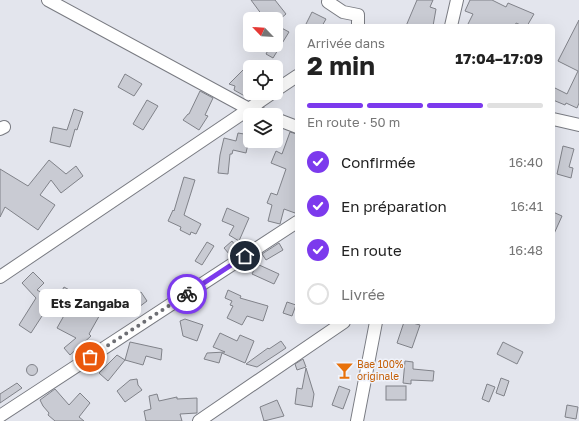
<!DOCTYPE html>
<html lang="fr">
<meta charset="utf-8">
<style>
:root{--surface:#fff;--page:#f6f6f6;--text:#222;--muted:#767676;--line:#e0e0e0;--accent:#7c3aed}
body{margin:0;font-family:"Golos Text",sans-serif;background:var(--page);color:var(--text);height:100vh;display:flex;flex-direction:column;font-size:15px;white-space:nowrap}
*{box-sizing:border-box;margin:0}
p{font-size:13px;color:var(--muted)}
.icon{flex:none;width:22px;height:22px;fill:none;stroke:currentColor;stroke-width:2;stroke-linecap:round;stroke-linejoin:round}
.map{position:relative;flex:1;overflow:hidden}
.sheet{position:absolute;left:295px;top:24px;width:260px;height:300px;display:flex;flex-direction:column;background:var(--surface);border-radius:6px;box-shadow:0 4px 16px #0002}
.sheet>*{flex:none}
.needle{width:26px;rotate:295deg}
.controls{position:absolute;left:243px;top:12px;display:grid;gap:8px}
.controls a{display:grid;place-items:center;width:40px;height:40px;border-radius:6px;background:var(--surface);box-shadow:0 4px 16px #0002;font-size:20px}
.pin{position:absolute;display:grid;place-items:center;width:34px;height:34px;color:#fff;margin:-17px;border:2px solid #fff;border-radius:50%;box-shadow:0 1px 4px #0007}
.courier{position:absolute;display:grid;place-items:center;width:40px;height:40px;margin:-20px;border:3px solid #7c3aed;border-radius:50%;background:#fff;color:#222;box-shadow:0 1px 5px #0007}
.bubble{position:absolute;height:28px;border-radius:6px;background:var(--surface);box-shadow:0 4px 16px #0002;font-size:13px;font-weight:700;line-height:28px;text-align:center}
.summary em{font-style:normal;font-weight:700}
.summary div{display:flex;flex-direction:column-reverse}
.summary{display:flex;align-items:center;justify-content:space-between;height:68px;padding:0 12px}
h1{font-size:26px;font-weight:700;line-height:30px}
.bar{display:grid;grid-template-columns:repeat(4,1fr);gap:6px 4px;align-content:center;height:48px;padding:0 12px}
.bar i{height:5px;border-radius:3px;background:var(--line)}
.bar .on{background:var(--accent)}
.bar p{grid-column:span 4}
ol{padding:0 12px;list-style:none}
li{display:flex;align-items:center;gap:12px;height:44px}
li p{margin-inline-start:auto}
li .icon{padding:4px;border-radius:50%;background:var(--accent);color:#fff;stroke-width:4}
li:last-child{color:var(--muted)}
li i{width:22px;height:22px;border:2px solid var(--line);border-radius:50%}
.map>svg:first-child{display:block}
</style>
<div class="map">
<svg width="579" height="421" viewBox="0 0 579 421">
<rect width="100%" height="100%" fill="#e3e5ed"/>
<!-- building -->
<g fill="#c9cbd3" stroke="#808289">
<polygon points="251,0 275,0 286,14 280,19 265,19"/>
<polygon points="417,0 433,0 430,7 436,9 433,26 406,26"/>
<polygon points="470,0 492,0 506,7 508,3 534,14 527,26 523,26 516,23 515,26 467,26 473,14 465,11"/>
<polygon points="312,12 326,19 322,26 305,26"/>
<polygon points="579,20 579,103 577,108 566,103 565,105 553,100 553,93 555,88 567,94 578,71 558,61"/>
<polygon points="276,25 289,32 273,58 266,54 271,45 276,45"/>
<polygon points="250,63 250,99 234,90 235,86 229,84"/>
<polygon points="125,74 142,84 134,96 118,87"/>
<polygon points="200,91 213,98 205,115 208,116 199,130 183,120 188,114 189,114"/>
<polygon points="147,100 158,106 143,130 133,124"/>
<polygon points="74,109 83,112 77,130 75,129 70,147 50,142 53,127 67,130"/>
<polygon points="290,132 297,134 297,209 295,213 284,209 280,224 268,221 272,205 267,203 271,193 277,195 286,169 271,163 276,151 282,154"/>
<polygon points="238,133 250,135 246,153 233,150 232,154 230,154 228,174 218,173 220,155 224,138 236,141"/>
<polygon points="563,146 574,149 569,167 573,168 571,178 557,174"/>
<polygon points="49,160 66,174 76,166 83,176 61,193 51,180 40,195 55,205 38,230 5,207 0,217 0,169 28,186"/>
<polygon points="184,177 195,180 184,215 201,224 196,234 191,232 190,235 180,230 181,227 168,221 173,210 174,211"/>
<polygon points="227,208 249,218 239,241 229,235 234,226 222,221"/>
<polygon points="553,212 562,216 553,236"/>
<polygon points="232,241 237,248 230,255 224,248"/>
<polygon points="207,242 214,246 202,265 195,261"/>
<polygon points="279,243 283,250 266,260 262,254"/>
<polygon points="257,264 279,274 274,284 252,274"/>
<polygon points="33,272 44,283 37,290 53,299 31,333 19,325 36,298 22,283"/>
<polygon points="64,287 73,292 72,294 102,311 89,334 91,336 70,355 64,348 76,338 57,328 66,312 54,305"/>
<polygon points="228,290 241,296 240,298 268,306 263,321 247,316 242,325 227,318 233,306 230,305 232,301 225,298"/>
<polygon points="141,292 147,301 127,316 120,306"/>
<polygon points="287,302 296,305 292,316 283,313"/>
<polygon points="185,319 203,325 197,341 183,336 180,321"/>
<polygon points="404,322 409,322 420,325 412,348 397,343"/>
<polygon points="220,333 237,341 240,335 254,341 245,363 222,353 219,363 204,359 207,353 225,352 213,347"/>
<polygon points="281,341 286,348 277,354 257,367 246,364 268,348 269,349"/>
<polygon points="130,342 162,349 161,360 146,356 143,365 125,360"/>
<polygon points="503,342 523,352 517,364 497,354"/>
<polygon points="117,355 125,360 108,381 99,373"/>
<polygon points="303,359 306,367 297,370 295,364"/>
<polygon points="405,361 413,362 413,369 434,371 433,381 411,380 411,384 403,383"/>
<circle cx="32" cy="370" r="5.5"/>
<polygon points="306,368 314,394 312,407 295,404 297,388 302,389"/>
<polygon points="501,378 509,381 504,396 496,393"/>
<polygon points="137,379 138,385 142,390 125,402 117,391 130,380"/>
<polygon points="17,383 22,388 0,403 0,394"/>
<polygon points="487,384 495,387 489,402 482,399"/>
<polygon points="339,386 350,390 343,409 332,405"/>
<rect x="386" y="386" width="20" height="14"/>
<polygon points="55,389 69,405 80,393 90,403 79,417 84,421 55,421 48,415 49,413 43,406 40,400"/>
<polygon points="157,394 159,401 177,397 177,399 197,398 197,413 180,414 182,421 146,421 144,411 151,409 149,396"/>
<polygon points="277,400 284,416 264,421 260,407"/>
<polygon points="567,405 578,407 576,419 565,417"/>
</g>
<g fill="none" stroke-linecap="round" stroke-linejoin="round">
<defs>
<g id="minor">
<polyline points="328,2 343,12 358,15 358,26"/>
<polyline points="451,26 457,0"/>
<polyline points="276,90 297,76"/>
<polyline points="264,115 249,109 272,93"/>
<polyline points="276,119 297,127"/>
<polyline points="553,119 579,125"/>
<polyline points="0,129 4,127"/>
<polyline points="0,277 249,109 48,0"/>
<polyline points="0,416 297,222"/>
<polyline points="199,421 344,322"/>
<polyline points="357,421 376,322"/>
</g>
</defs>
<!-- minor casing -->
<use href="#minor" stroke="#797b82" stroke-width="14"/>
<!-- minor -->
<use href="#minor" stroke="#fff" stroke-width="12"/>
</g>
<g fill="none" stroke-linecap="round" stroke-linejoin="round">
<!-- done -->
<polyline stroke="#6e6f74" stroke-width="4" stroke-dasharray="0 7.2" points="90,357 187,294"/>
<!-- route -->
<polyline stroke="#7c3aed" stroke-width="5" points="187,294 245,256"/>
</g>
<!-- icons -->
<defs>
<symbol id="bar-bare" viewBox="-9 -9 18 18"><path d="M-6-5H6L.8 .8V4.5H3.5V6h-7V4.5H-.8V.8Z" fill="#e8710a" stroke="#f0f3fb" stroke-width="2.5" paint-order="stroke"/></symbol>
</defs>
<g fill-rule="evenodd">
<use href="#bar-bare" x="332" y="358" width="25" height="25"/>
</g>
<g text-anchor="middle" stroke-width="3" stroke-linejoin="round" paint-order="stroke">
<!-- food labels -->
<g font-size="10" fill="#c56008" stroke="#f0f3fb" text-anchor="start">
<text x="357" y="368">Bae 100%<tspan x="357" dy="12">originale</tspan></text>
</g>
</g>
</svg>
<div class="controls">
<a><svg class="needle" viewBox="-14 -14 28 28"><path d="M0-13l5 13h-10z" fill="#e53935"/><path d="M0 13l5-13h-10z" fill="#767676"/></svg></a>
<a><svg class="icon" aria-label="locate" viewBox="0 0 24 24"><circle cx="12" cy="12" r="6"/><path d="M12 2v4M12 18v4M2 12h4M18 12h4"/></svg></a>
<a><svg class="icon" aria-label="layers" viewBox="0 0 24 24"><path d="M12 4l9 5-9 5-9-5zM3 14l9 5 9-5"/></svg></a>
</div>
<div class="pin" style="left:90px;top:357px;background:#ea580c"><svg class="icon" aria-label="bag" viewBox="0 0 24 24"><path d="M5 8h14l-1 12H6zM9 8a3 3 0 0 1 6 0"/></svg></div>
<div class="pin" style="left:245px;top:256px;background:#1f2937"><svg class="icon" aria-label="home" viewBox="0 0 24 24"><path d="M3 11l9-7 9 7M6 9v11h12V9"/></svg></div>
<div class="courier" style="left:187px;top:294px"><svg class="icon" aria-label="bike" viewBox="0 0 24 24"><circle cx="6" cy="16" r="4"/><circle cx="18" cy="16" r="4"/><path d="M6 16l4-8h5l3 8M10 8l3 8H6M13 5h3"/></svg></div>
<div class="bubble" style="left:39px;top:289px;width:102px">Ets Zangaba</div>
<section class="sheet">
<div class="summary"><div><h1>2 min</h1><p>Arrivée dans</p></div><em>17:04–17:09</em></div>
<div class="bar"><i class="on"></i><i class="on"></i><i class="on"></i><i></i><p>En route · 50 m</p></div>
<ol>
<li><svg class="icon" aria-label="check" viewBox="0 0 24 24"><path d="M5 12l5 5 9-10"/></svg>Confirmée<p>16:40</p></li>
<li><svg class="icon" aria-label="check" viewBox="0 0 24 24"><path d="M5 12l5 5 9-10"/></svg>En préparation<p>16:41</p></li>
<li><svg class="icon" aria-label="check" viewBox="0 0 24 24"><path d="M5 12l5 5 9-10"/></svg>En route<p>16:48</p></li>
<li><i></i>Livrée</li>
</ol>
</section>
</div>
